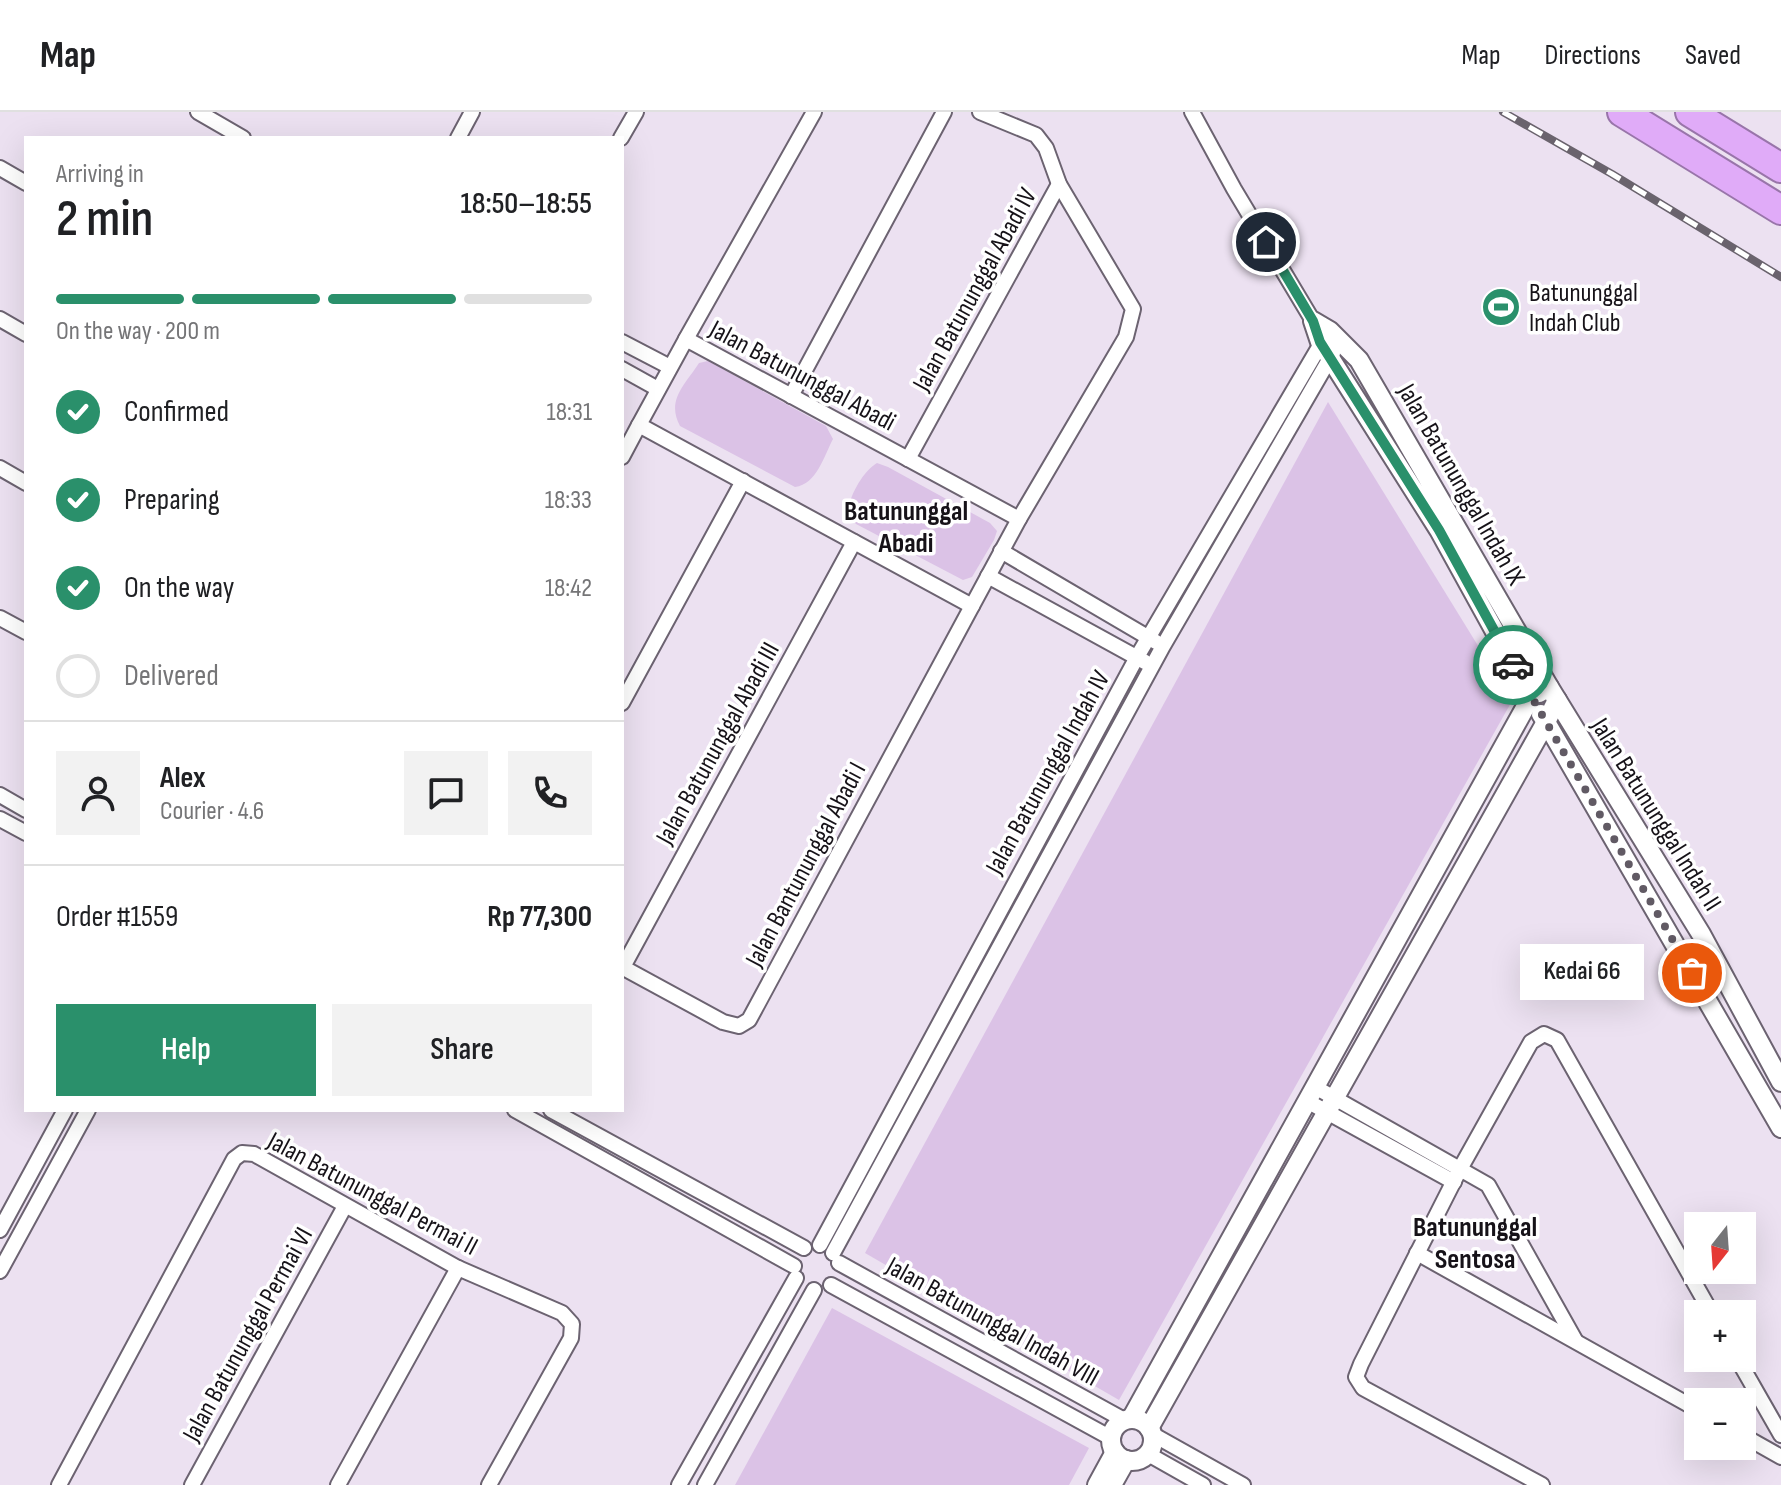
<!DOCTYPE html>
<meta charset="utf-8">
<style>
:root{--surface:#fff;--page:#f2f2f2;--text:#202124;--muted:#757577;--line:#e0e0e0;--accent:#2a906b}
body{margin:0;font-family:"Sofia Sans Condensed",sans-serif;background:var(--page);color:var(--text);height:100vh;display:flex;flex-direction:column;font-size:30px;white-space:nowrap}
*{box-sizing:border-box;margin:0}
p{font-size:26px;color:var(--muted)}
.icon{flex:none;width:44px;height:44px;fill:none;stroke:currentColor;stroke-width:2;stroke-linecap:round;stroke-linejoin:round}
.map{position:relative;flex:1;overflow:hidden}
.sheet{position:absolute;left:24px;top:24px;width:600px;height:976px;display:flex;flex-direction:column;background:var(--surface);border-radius:0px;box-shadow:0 8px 32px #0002}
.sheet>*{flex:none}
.needle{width:52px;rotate:197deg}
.tools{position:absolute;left:1684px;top:1100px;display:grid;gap:16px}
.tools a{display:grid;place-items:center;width:72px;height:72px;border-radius:0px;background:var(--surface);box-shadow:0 8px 32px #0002;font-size:40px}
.pin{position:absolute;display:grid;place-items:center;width:68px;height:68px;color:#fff;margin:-34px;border:4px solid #fff;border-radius:50%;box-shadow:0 2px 8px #0007}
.courier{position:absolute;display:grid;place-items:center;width:80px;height:80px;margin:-40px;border:6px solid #2a906b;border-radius:50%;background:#fff;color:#222;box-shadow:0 2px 10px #0007}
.bubble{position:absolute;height:56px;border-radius:0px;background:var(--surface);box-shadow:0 8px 32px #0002;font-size:26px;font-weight:600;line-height:56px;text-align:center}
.head em{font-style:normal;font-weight:600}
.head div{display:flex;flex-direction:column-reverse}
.head{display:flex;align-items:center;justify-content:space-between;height:136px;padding:0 32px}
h1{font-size:52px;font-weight:600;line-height:60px}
.bar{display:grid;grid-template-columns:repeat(4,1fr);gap:12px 8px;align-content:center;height:96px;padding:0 32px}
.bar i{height:10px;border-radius:6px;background:var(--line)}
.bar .selected{background:var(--accent)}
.bar p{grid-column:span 4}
.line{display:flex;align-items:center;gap:20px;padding:0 32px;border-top:2px solid var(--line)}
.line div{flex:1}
.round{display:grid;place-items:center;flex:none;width:84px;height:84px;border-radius:0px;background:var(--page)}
ol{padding:0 32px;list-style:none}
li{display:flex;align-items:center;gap:24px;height:88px}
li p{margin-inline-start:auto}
li .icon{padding:8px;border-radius:50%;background:var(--accent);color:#fff;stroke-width:4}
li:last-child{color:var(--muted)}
li i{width:44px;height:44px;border:4px solid var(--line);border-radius:50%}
.primary-button{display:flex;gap:16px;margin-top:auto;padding:16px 32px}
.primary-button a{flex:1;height:92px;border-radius:0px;background:var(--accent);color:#fff;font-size:32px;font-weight:600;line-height:92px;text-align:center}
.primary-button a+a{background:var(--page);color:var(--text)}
header{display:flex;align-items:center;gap:48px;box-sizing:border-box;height:112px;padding:0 40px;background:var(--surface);border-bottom:2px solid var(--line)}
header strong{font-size:38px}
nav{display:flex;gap:44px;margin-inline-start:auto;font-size:28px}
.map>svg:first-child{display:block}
</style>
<header>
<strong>Map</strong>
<nav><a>Map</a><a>Directions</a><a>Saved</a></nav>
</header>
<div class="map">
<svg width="1781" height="1373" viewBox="0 0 1781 1373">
<rect width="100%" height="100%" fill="#ece1f1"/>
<!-- green -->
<g fill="#dbc2e6">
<path d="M708 249 826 314 833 327C824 344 817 372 795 375L680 314C666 288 685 273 699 251Z"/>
<polygon points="1328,290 1512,589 1119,1288 865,1141"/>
<path d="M877 351 888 355 990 411 997 419 994 428 972 465 963 468 856 412 847 402C849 385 862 360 877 351Z"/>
<polygon points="832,1196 1089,1336 1069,1373 735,1373"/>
</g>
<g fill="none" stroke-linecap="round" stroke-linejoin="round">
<defs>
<g id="minor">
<polyline points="198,0 243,26"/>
<polyline points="980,0 1036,23 1046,36 1059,72 1133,197 1126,225 1019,407"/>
<polyline points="1192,0 1234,77 1313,209"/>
<polyline points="458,26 472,0"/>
<polyline points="621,26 636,0"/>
<polyline points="0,56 26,71"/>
<polyline points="0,207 26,222"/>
<polygon points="686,227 1019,407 972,494 639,313"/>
<polyline points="686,227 814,0"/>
<polyline points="622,230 670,255"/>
<polyline points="622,257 658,277"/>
<polyline points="791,284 944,0"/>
<polyline points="622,345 639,313"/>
<polyline points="908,347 1059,72"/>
<polyline points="0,356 26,371"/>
<polyline points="1001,439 1156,530"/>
<polyline points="988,464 1145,550"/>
<polyline points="0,506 26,520"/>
<polyline points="622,591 743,369"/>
<polyline points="0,683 26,698"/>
<polyline points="0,707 26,721"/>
<polyline points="622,855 723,910 739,914 749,908 972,494"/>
<polyline points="623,855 854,430"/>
<polyline points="1315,975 1488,1073 1575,1228"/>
<polyline points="1307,989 1454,1070"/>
<polyline points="515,998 794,1154"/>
<polyline points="551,998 804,1136"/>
<polyline points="0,1118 65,998"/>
<polyline points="820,1133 1137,545 1325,225"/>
<polyline points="833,1141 1163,534 1333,241"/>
<polyline points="1417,1141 1698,1298"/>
<polyline points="839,1151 1124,1308"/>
<polyline points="0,1159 88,998"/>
<polyline points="831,1173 1111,1326"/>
<polyline points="1737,1246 1781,1323"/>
<polyline points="1152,1322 1243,1373"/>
<polyline points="1742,1323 1781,1345"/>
<polyline points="1148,1342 1203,1373"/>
<polyline points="59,1373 234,1047 242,1041 254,1042 458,1156 562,1201 572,1212 571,1226 489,1373"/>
<polyline points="192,1373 345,1094"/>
<polyline points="338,1373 458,1156"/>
<polyline points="679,1373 796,1166"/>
<polyline points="705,1373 814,1178"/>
<polyline points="1542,1373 1363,1276 1356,1265 1361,1252 1460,1057 1531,930 1544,922 1557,928 1712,1202"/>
</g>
<g id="tertiary">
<polyline points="1539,581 1549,575 1701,822 1781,970"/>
<polyline points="1541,602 1546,610 1557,588"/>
<polyline points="1546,610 1781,1016"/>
<polyline points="1131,1307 1531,585 1439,418 1320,230 1313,209 1330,219 1359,248 1549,575"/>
<circle cx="1132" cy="1328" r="21"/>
<polyline points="1149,1316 1546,610"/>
<polyline points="1097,1373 1115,1340"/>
<polyline points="1112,1373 1126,1348"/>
</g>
<g id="motorway">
<polyline points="1622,0 1781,98"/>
<polyline points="1690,0 1781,56"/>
</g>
</defs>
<!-- minor casing -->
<use href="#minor" stroke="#6c6371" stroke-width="18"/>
<!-- tertiary casing -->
<use href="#tertiary" stroke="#6c6371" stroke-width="22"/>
<!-- motorway casing -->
<use href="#motorway" stroke="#9975aa" stroke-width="32"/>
<!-- minor -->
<use href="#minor" stroke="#fff" stroke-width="14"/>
<!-- tertiary -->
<use href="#tertiary" stroke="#fff" stroke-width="18"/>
<!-- motorway -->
<use href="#motorway" stroke="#e0abf8" stroke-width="28"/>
<defs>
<polyline id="rail" points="1503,0 1612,62 1781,165"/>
</defs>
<!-- rail casing -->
<use href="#rail" stroke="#6a636d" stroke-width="8"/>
<!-- rail -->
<use href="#rail" stroke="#fff" stroke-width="5" stroke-dasharray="15" stroke-linecap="butt"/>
</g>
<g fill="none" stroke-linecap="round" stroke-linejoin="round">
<!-- done -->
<polyline stroke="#615a64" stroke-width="8" stroke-dasharray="0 14.4" points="1513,553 1692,861"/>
<!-- route -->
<polyline stroke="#2a906b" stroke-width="10" points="1266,130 1313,209 1320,230 1439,418 1513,553"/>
</g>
<!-- icons -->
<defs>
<symbol id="stadium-disc" viewBox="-11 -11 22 22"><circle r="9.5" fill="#2a906b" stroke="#fff"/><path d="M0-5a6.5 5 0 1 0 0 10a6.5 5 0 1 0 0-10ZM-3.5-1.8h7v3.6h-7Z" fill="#fff"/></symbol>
</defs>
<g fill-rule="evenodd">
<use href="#stadium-disc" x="1479" y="173" width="44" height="44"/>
</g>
<g text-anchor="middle" stroke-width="7" stroke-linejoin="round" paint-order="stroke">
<!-- street labels -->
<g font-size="26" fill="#161218" stroke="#fff">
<text transform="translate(974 177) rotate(-61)" y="9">Jalan Batununggal Abadi IV</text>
<text transform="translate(803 263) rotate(28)" y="9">Jalan Batununggal Abadi</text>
<text transform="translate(1462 372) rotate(60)" y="9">Jalan Batununggal Indah IX</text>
<text transform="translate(717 631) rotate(-61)" y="9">Jalan Batununggal Abadi III</text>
<text transform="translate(1047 660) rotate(-61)" y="9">Jalan Batununggal Indah IV</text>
<text transform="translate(1657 702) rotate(58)" y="9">Jalan Batununggal Indah II</text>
<text transform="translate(805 752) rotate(-62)" y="9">Jalan Bantununggal Abadi I</text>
<text transform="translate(373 1081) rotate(28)" y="9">Jalan Batununggal Permai II</text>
<text transform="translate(993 1209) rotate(29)" y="9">Jalan Batununggal Indah VIII</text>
<text transform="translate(247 1222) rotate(-61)" y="9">Jalan Batununggal Permai VI</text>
</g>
<!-- poi labels -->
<g font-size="26" fill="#161218" stroke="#fff" text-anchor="start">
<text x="1529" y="189">Batununggal<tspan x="1529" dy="30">Indah Club</tspan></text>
</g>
<!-- neighbourhood labels -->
<g font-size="28" font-weight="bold" fill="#161218" stroke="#fff">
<text x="906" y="408">Batununggal<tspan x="906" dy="32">Abadi</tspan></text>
<text x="1475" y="1124">Batununggal<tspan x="1475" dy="32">Sentosa</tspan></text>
</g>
</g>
</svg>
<div class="tools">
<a><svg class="needle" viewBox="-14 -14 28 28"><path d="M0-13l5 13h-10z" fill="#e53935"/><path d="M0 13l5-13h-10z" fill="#757577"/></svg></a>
<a>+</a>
<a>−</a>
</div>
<div class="pin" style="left:1692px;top:861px;background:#ea580c"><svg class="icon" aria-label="bag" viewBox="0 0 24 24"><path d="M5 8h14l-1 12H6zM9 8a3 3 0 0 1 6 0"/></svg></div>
<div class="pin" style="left:1266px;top:130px;background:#1f2937"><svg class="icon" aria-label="home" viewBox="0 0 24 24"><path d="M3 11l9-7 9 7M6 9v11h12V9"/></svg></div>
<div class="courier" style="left:1513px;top:553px"><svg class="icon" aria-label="car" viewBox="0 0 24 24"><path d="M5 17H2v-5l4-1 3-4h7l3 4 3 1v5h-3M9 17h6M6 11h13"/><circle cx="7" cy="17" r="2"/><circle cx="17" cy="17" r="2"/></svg></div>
<div class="bubble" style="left:1520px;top:832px;width:124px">Kedai 66</div>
<section class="sheet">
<div class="head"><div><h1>2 min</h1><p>Arriving in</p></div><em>18:50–18:55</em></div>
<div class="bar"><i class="selected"></i><i class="selected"></i><i class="selected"></i><i></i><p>On the way · 200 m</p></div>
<ol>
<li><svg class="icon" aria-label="check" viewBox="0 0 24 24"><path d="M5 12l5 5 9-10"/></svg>Confirmed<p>18:31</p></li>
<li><svg class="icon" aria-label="check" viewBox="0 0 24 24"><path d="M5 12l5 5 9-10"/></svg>Preparing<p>18:33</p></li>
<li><svg class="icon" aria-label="check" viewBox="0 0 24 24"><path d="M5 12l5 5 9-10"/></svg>On the way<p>18:42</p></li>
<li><i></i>Delivered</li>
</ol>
<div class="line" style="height:144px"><a class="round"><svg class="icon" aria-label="person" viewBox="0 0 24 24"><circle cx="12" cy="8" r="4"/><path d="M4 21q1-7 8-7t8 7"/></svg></a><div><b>Alex</b><p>Courier · 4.6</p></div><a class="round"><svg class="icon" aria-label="chat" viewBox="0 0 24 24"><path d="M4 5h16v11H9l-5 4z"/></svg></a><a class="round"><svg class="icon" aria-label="phone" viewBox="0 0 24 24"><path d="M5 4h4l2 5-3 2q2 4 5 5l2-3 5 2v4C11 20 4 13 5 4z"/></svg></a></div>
<div class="line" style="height:104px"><div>Order #1559</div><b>Rp 77,300</b></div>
<div class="primary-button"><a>Help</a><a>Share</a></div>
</section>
</div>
